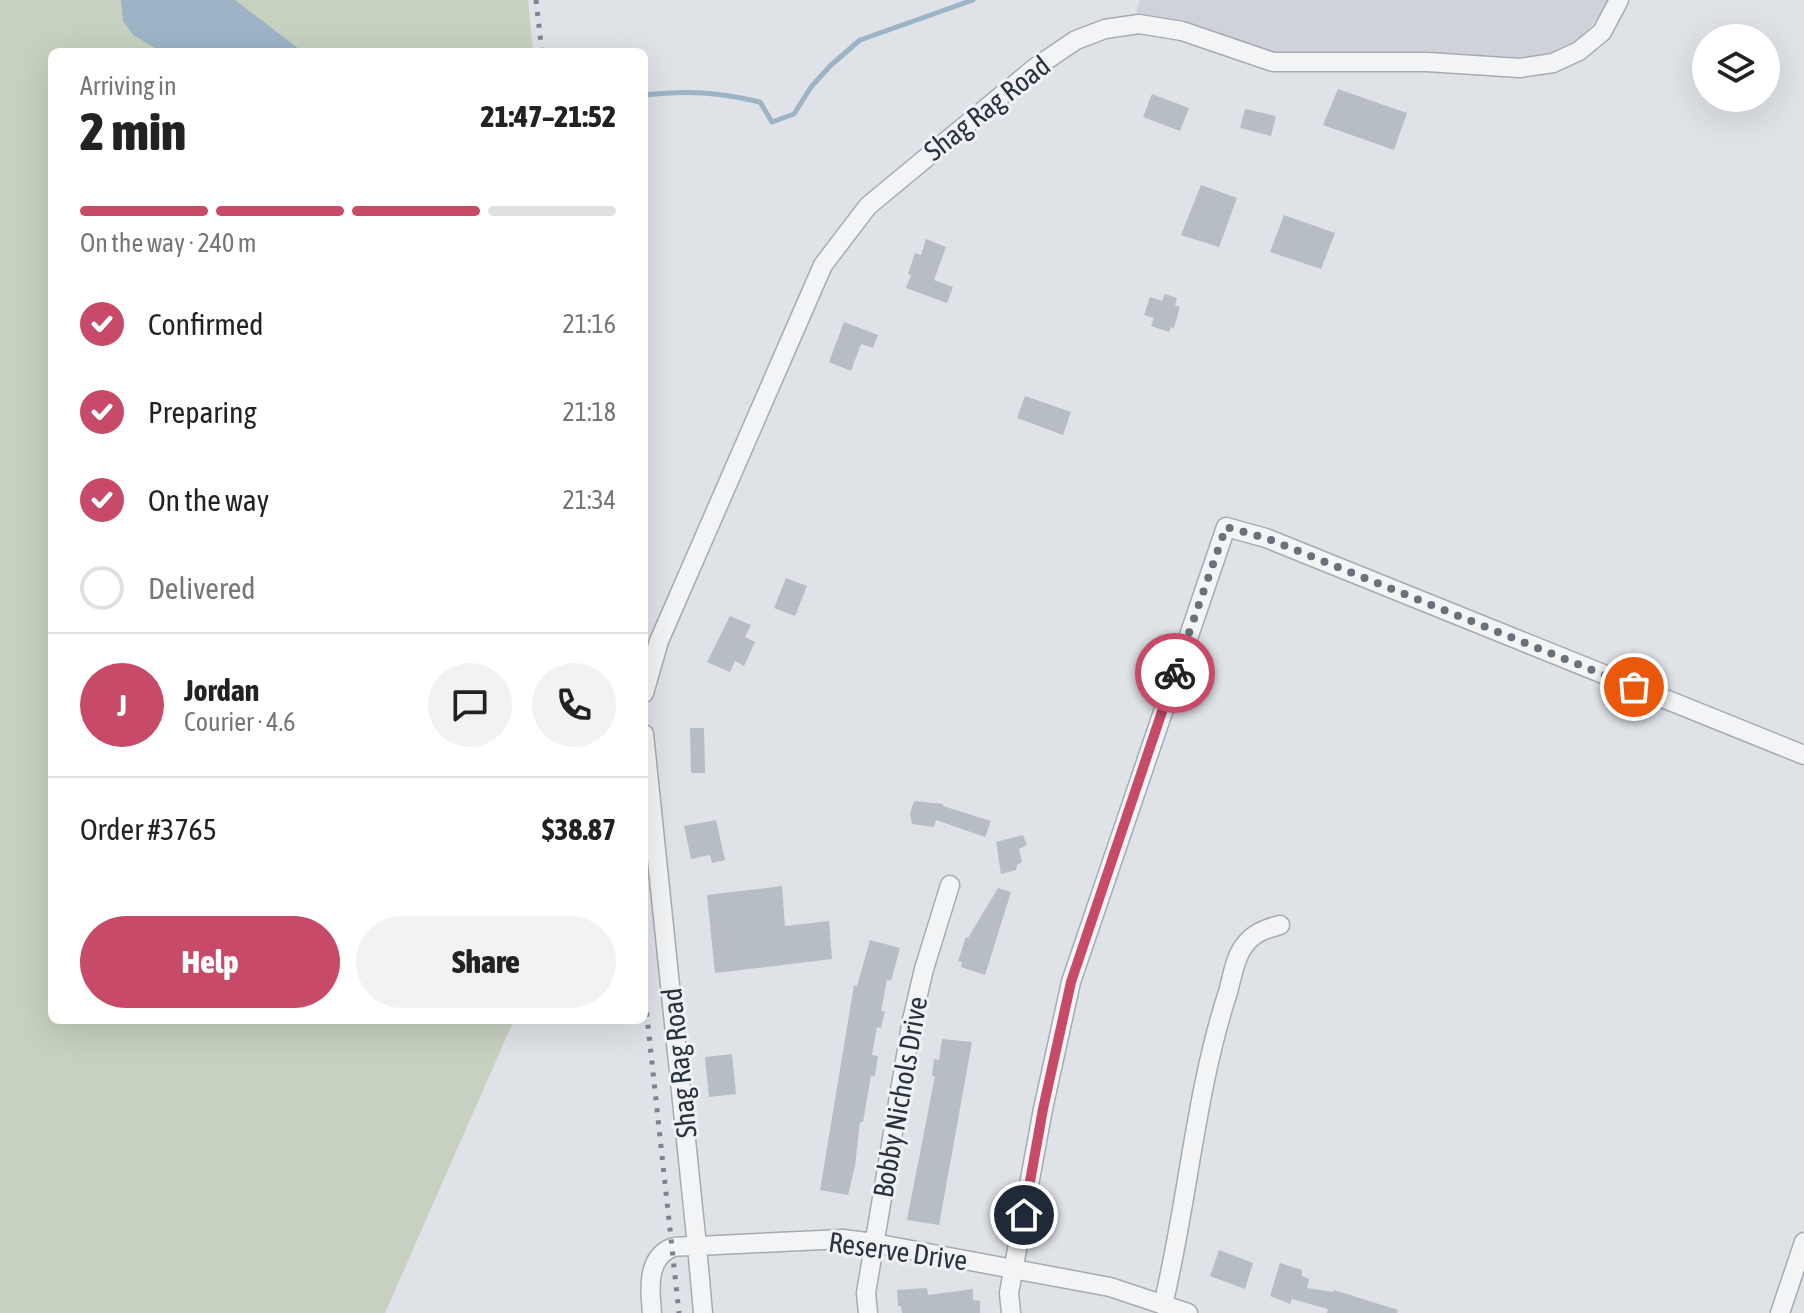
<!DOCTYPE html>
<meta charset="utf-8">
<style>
:root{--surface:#fff;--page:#f2f2f2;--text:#222;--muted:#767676;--line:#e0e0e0;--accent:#c74a68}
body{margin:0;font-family:"Asap Condensed",sans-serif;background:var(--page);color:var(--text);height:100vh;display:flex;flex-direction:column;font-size:30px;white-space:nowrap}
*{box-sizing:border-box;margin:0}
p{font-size:26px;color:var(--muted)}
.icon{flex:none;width:44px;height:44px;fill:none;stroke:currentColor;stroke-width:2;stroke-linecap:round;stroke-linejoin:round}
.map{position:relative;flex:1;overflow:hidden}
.drawer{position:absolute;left:48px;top:48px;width:600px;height:976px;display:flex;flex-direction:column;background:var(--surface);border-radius:12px;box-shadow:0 8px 32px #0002}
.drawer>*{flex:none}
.tools{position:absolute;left:1692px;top:24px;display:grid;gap:16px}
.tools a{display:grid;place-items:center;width:88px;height:88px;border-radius:50%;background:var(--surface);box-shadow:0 8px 32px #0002;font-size:40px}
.pin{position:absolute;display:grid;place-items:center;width:68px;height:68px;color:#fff;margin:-34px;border:4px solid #fff;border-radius:50%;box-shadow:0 2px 8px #0007}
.courier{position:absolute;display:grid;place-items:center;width:80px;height:80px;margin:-40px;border:6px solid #c74a68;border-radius:50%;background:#fff;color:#222;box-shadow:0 2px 10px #0007}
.head em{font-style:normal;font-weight:800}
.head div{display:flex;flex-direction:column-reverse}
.head{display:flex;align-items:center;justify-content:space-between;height:136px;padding:0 32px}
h1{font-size:52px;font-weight:800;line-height:60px}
.bar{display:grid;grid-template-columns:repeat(4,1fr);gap:12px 8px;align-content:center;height:96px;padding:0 32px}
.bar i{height:10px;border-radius:6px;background:var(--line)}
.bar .selected{background:var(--accent)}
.bar p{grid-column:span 4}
.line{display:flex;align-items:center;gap:20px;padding:0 32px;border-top:2px solid var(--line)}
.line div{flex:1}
.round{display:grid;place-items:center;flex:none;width:84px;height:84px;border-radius:42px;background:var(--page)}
ol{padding:0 32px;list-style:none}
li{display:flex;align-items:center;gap:24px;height:88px}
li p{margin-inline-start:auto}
li .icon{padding:8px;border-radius:50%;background:var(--accent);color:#fff;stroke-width:4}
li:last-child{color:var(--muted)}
li i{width:44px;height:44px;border:4px solid var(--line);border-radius:50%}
.primary-button{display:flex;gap:16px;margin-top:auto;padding:16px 32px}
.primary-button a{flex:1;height:92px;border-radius:48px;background:var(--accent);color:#fff;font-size:32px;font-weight:800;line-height:92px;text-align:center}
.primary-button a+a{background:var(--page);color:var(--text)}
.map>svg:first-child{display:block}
</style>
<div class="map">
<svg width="1804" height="1313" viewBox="0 0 1804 1313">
<rect width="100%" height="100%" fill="#dfe3e8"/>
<!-- built -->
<polygon fill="#ced3da" points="1139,0 1609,0 1605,10 1578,41 1548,55 1529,58 1420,52 1271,54 1171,20 1136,15"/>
<!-- green -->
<polygon fill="#c6d1c1" points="0,0 528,0 533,52 52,52 52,1020 514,1020 385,1313 0,1313"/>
<!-- water -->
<polygon fill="#9cb4c6" points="121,0 235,0 303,52 162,52 133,35 123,21"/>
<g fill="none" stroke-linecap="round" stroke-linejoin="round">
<!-- stream -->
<path stroke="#9cb4c6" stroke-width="5" d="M644 95C684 90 722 92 760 102L772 122 794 114 811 87 831 65 860 40 973 0"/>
</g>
<!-- building -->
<g fill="#b7bdc4">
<polygon points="1338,89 1407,113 1394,150 1323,125"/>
<polygon points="1152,94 1189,108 1180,131 1143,117"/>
<polygon points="1245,109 1276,116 1271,136 1240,128"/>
<polygon points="1201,185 1237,198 1219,247 1181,235"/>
<polygon points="1284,215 1335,233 1321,269 1270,252"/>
<polygon points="926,239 946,247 934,280 953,287 947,303 906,288 911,275 908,274 915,253 921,255"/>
<polygon points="1165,294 1177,298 1175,305 1180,307 1174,328 1171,327 1169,332 1151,326 1154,318 1144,315 1150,297 1162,301"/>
<polygon points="844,322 878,335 873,348 861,344 851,371 829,362"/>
<polygon points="1025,396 1071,412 1063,435 1017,418"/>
<polygon points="786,578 807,586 795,616 774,608"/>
<polygon points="730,616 751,625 745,637 755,642 744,666 735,661 730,672 707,662"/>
<polygon points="690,728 704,728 705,773 691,773"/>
<polygon points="914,801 943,804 943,806 991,821 985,837 936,820 934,827 912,824 910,814"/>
<polygon points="716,820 725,860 712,863 710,855 691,859 684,826"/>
<polygon points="1023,835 1027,845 1019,849 1022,862 1017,865 1016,870 1001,874 996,842"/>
<polygon points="782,886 785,926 829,921 832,959 715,973 707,895"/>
<polygon points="998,888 1011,892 985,975 961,967 962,962 958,961 966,937 968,938"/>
<polygon points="870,940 900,948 891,981 887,980 881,1011 885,1011 881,1028 877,1027 872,1055 878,1056 875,1076 871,1076 863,1122 860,1122 855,1166 848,1195 820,1190 854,985 857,986"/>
<polygon points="942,1039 972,1042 939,1225 907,1220 935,1076 932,1076 934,1059 939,1060"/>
<polygon points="732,1054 736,1094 709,1097 705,1057"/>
<polygon points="1219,1250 1253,1263 1245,1289 1210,1276"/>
<polygon points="1280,1263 1302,1270 1302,1276 1309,1279 1307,1288 1333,1292 1334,1290 1398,1310 1397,1313 1327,1313 1328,1309 1292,1299 1290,1304 1270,1296"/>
<polygon points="927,1288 928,1295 973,1289 973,1300 980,1301 980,1313 902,1313 901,1306 898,1306 897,1290"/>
</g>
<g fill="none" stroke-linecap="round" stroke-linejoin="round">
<defs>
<g id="minor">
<polyline points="644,693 659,641 823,265 868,206 1036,67 1076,40 1105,29 1139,24 1182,31 1273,62 1427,62 1520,68 1553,63 1579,51 1602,32 1619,0"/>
<path d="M644 734 697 1246C690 1247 678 1245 671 1248 646 1259 650 1291 652 1313"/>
<path d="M1163 1305C1188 1201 1195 1093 1228 992 1232 978 1235 957 1244 946 1253 933 1265 929 1280 925"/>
<polyline points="703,1313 697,1246 843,1239 874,1243 1110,1287 1188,1313"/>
<polyline points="868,1313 866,1293 912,1020 924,969 950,885"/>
<polyline points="1011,1313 1009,1293 1043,1109 1071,982 1226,527 1266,538 1804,755"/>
<polyline points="1780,1313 1804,1242"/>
</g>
</defs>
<!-- minor casing -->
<use href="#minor" stroke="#a5abb2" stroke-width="21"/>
<!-- minor -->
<use href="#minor" stroke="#f2f4f6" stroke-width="18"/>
<!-- rail -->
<g stroke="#7a8490" stroke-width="5" stroke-dasharray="4 8" stroke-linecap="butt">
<polyline points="536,0 542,52"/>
<polyline points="644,989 679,1313"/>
</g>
</g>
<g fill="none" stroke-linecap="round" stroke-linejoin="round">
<!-- done -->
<polyline stroke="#69717a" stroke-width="8" stroke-dasharray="0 14.4" points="1175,673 1226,527 1266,538 1634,687"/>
<!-- route -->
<polyline stroke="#c74a68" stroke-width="10" points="1024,1215 1043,1109 1071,982 1175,673"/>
</g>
<g text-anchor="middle" stroke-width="6" stroke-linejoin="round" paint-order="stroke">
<!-- street labels -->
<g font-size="28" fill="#29333e" stroke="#eff2f5">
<text transform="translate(987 108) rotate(-38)" y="10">Shag Rag Road</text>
<text transform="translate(679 1063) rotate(-96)" y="10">Shag Rag Road</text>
<text transform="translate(900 1097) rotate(-80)" y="10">Bobby Nichols Drive</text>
<text transform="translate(898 1251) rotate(8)" y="10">Reserve Drive</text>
</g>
</g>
</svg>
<div class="tools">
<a><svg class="icon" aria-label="layers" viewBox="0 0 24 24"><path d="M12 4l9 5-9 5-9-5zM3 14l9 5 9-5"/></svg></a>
</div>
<div class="pin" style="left:1634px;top:687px;background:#ea580c"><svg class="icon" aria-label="bag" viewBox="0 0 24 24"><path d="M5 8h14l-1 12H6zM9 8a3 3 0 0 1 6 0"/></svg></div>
<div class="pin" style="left:1024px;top:1215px;background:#1f2937"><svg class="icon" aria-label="home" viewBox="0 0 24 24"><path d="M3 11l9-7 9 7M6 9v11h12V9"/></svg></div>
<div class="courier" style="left:1175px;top:673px"><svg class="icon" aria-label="bike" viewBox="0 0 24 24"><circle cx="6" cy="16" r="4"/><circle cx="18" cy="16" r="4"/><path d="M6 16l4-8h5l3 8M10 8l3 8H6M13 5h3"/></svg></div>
<section class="drawer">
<div class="head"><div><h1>2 min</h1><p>Arriving in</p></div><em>21:47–21:52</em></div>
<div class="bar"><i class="selected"></i><i class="selected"></i><i class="selected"></i><i></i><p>On the way · 240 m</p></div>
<ol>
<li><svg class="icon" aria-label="check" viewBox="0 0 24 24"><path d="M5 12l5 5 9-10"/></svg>Confirmed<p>21:16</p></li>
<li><svg class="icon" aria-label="check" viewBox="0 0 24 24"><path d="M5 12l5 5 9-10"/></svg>Preparing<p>21:18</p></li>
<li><svg class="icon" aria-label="check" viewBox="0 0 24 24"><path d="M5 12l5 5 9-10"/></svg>On the way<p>21:34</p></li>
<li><i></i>Delivered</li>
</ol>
<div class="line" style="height:144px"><b class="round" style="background:var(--accent);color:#fff">J</b><div><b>Jordan</b><p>Courier · 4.6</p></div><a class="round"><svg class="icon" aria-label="chat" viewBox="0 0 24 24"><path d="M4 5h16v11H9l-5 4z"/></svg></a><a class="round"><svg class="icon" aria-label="phone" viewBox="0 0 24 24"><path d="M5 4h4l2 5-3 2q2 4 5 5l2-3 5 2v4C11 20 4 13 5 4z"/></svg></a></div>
<div class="line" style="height:104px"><div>Order #3765</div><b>$38.87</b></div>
<div class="primary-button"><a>Help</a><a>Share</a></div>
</section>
</div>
